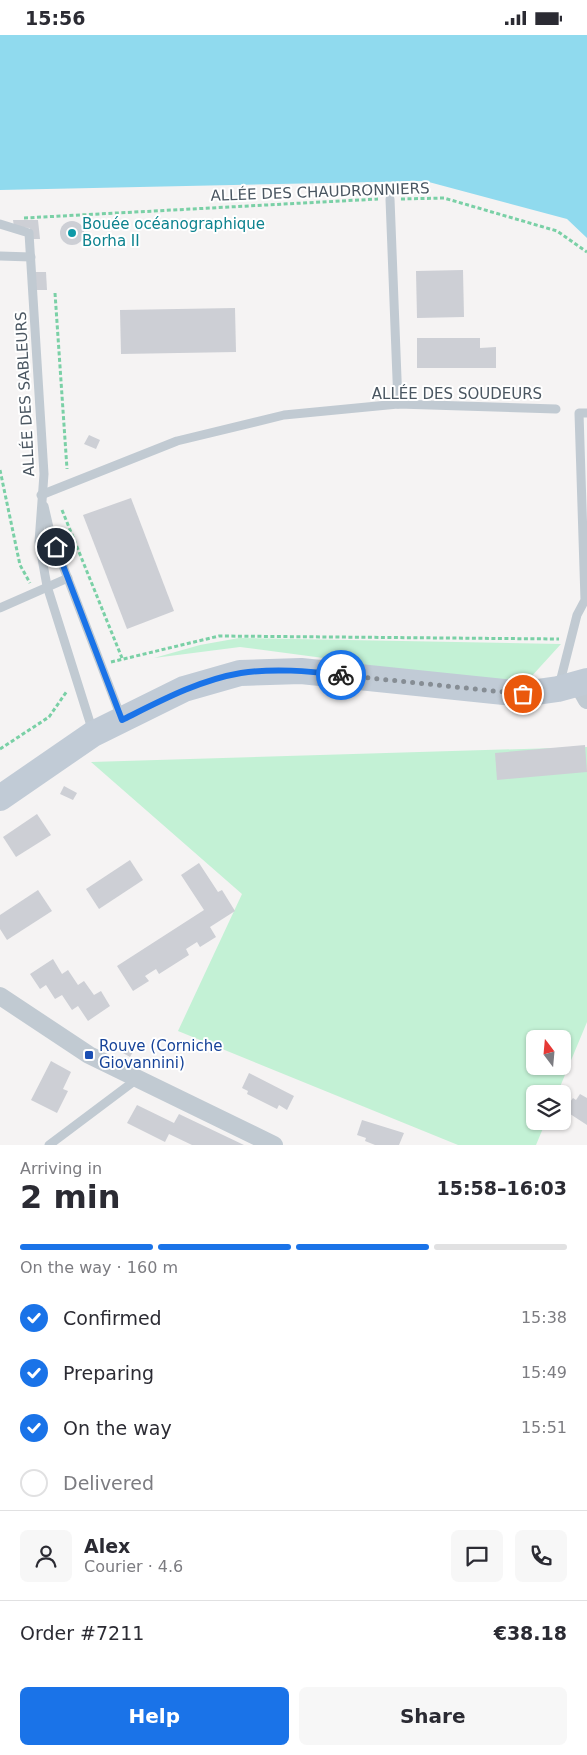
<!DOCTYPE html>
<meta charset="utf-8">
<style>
:root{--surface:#fff;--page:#f7f7f7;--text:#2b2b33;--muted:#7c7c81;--line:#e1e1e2;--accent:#1a73e8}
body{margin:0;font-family:"DejaVu Sans",sans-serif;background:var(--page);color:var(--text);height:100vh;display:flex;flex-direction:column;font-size:19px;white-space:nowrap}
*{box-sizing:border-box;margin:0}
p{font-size:16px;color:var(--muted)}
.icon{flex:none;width:28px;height:28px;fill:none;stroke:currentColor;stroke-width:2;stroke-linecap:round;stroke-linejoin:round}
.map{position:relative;height:1110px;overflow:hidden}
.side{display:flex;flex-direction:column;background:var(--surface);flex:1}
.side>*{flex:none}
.needle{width:32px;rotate:344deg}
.fabs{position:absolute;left:526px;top:995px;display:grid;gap:10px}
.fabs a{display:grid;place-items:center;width:45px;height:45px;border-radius:8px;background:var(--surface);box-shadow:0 1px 4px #0004;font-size:25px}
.pin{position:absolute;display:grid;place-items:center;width:42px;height:42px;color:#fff;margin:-21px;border:2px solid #fff;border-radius:50%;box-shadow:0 1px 5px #0007}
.courier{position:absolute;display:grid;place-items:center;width:50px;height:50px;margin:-25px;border:4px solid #1a73e8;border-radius:50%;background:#fff;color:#222;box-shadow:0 1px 6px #0007}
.overview em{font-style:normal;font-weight:700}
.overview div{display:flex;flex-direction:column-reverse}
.overview{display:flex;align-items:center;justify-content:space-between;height:85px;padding:0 20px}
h1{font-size:32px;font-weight:700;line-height:38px}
.bar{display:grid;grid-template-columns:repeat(4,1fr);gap:8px 5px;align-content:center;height:60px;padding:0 20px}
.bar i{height:6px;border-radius:4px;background:var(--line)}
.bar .active{background:var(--accent)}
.bar p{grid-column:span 4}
.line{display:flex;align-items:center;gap:12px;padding:0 20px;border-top:1px solid var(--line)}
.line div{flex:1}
.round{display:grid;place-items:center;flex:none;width:52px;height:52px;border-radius:8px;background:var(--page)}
ol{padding:0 20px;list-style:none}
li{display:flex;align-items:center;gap:15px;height:55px}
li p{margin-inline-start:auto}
li .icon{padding:5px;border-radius:50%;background:var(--accent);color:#fff;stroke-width:4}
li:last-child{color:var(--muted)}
li i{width:28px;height:28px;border:2px solid var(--line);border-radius:50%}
.action{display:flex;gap:10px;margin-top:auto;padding:10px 20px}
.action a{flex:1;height:58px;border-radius:8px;background:var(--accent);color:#fff;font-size:20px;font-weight:700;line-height:58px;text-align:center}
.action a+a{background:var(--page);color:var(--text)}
.status{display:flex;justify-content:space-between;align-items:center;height:35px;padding:0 25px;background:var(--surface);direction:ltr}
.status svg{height:14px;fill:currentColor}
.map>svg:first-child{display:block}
</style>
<div class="status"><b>15:56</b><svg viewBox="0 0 49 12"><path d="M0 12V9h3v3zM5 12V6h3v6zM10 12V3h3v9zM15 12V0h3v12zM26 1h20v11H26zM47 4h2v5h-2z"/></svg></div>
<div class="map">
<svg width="587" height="1110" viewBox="0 0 587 1110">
<rect width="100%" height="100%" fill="#f5f3f3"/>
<!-- green -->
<g fill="#c3f1d5" fill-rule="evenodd">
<polygon points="239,603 561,609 530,643 499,649 448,645 331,624 240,612 154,623 200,610"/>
<path d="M587 712V987L557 1059H535V1086H546L536 1110H458L178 996 242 859 91 727ZM535 1004H562V1031H535Z"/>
</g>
<!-- water -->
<polygon fill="#90daee" points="0,0 587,0 587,203 567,184 425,146 0,155"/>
<!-- building -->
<g fill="#cdcfd5">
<polygon points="13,185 38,185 40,204 31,204 30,193 14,192"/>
<circle cx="72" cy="198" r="12"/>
<polygon points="463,235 464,282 417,283 416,236"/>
<polygon points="35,237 46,237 47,255 36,255"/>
<polygon points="235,273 236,317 121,319 120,275"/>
<polygon points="417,303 480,303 480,313 496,312 496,333 417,333"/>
<polygon points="89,400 100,405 96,414 84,409"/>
<polygon points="131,463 174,576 127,594 83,480"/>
<polygon points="585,710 587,737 497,745 495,718"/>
<polygon points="64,751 77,758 73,765 60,759"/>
<polygon points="37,779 51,800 16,822 3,802"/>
<polygon points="130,825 143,845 99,874 86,854"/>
<polygon points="199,828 218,857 222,855 235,876 210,892 216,902 200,912 197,907 186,914 189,920 159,939 156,934 145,941 149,946 133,956 117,931 204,875 181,840"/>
<polygon points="38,855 52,876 7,905 0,894 0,880"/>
<polygon points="53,924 62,939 68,935 78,950 84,946 94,960 101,956 110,971 88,986 78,971 72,975 62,960 55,964 46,950 40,954 30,939"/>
<polygon points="127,1011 134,1015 130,1022 123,1018"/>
<polygon points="51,1026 71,1037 63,1054 68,1056 57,1078 31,1065"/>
<polygon points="249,1038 294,1061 287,1075 279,1070 277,1074 247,1059 248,1056 242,1053"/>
<polygon points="580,1059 587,1063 587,1090 564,1075 573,1063 576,1065"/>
<polygon points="137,1070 174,1088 179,1079 244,1110 192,1110 169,1099 165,1107 127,1088"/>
<polygon points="362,1085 404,1098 399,1110 375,1110 365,1106 366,1103 357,1100"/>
</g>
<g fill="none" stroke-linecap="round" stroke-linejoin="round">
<!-- path -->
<g stroke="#7ad0a6" stroke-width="3" stroke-dasharray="4 2.5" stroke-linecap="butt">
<polyline points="401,164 444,163 557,196 587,217"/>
<polyline points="24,183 378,164"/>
<polyline points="55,258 67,434"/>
<polyline points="0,435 20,530 30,548"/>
<polyline points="62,475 122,623"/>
<polyline points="111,627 219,601 559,604"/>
<polyline points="0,714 49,682 67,656"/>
</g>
<!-- lane -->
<g stroke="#c1cad2" stroke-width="9">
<polyline points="390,164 398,369"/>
<polyline points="0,189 29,198 44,439 39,507 47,551 93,697"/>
<polyline points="0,221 31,222"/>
<polyline points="41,460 177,406 284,380 398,369 556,374"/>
<polyline points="44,471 50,497 121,682"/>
<polyline points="0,573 68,543"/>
<polyline points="559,651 577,580 585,565 579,378 587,378"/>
<polyline points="49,1110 137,1044"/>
</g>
<!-- street -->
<g stroke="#c1cad2" stroke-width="18">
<polyline points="578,649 587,665"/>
<polyline points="0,961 89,1020 274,1110"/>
</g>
<!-- secondary -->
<polyline stroke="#c1cbd6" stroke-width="26" points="0,763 93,699 184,654 240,638 301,636 523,659 558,654 587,646"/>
</g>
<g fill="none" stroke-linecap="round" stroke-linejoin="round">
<!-- done -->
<polyline stroke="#868d94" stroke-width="5" stroke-dasharray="0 9" points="341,640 523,659"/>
<!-- route -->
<path stroke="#1a73e8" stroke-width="6" d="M56 512 122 685C160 666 199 645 241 638 274 633 308 636 341 640"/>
</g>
<!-- markers -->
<circle fill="#0f9aa8" stroke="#fff" stroke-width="2" cx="72" cy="198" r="5"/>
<rect fill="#1a4fb4" stroke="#fff" stroke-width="2" x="84" y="1015" width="10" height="10" rx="2.5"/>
<g text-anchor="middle" stroke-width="4" stroke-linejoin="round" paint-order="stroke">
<!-- street labels -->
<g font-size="15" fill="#4a5661" stroke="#fff">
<text transform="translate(320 157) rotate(-2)" y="5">ALLÉE DES CHAUDRONNIERS</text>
<text transform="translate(25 359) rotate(-93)" y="5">ALLÉE DES SABLEURS</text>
<text x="457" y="364">ALLÉE DES SOUDEURS</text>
</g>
<!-- culture labels -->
<g font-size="15" fill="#0d838f" stroke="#fff" text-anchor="start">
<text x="82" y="194">Bouée océanographique<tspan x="82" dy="17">Borha II</tspan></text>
</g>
<!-- transit labels -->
<g font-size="15" fill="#164399" stroke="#fff" text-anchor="start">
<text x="99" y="1016">Rouve (Corniche<tspan x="99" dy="17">Giovannini)</tspan></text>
</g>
</g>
</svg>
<div class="fabs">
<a><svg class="needle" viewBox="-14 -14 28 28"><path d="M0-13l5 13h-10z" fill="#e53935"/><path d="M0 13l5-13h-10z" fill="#7c7c81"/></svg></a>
<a><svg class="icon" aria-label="layers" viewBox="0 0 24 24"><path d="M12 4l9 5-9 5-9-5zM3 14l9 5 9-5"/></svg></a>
</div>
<div class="pin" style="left:523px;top:659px;background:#ea580c"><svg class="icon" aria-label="bag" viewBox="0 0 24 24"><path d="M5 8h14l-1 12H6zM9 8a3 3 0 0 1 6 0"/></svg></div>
<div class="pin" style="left:56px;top:512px;background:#1f2937"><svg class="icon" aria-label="home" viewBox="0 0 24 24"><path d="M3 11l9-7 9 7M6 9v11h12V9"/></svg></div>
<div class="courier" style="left:341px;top:640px"><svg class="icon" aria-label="bike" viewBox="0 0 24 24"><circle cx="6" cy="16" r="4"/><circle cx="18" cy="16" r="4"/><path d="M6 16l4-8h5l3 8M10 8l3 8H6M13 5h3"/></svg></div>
</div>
<section class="side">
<div class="overview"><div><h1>2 min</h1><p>Arriving in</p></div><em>15:58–16:03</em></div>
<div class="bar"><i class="active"></i><i class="active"></i><i class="active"></i><i></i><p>On the way · 160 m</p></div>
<ol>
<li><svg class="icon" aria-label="check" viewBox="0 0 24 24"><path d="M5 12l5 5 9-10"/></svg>Confirmed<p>15:38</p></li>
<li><svg class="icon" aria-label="check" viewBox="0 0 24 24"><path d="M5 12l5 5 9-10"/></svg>Preparing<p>15:49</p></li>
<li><svg class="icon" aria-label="check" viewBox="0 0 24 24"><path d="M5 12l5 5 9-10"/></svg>On the way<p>15:51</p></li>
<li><i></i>Delivered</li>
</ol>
<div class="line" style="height:90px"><a class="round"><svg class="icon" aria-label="person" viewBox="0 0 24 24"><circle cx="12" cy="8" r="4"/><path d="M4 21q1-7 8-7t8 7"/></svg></a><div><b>Alex</b><p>Courier · 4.6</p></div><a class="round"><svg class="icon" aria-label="chat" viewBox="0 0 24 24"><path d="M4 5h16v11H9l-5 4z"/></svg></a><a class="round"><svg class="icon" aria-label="phone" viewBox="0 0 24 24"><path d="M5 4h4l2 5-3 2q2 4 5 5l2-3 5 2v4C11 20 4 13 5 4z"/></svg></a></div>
<div class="line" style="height:65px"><div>Order #7211</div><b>€38.18</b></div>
<div class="action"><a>Help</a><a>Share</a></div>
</section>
